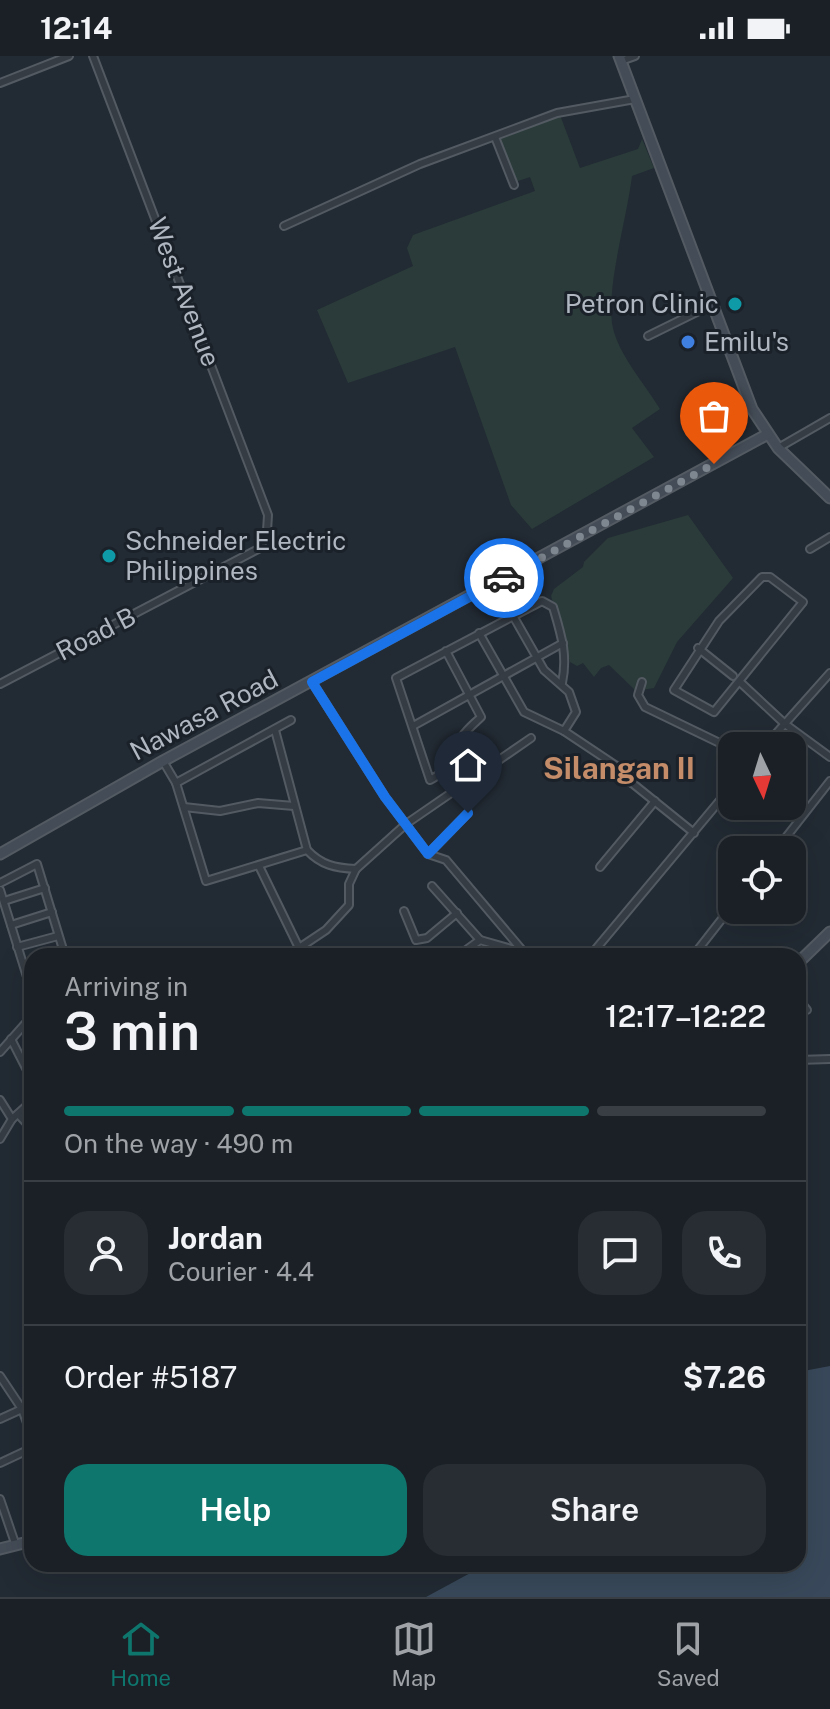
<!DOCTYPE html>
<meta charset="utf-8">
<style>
:root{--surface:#1a2026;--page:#272d32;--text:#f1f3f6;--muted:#9fa3a7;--line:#383e43;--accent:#0f766e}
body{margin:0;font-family:"Public Sans",sans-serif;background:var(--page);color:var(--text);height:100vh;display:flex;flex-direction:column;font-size:30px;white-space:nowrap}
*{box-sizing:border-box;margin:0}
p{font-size:26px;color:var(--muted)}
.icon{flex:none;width:44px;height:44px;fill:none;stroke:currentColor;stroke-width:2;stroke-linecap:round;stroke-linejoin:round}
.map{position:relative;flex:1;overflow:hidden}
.side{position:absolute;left:24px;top:892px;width:782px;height:624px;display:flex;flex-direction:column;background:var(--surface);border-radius:24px;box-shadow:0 8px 32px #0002,0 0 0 2px var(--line)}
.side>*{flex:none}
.needle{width:52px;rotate:176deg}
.tools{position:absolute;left:718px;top:676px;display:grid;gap:16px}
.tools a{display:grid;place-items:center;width:88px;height:88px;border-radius:16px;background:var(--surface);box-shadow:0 8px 32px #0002,0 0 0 2px var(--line);font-size:40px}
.pin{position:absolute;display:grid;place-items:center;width:68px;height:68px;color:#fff;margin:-82px -34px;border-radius:50% 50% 50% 0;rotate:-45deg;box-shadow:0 0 8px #0007}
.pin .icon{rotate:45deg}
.courier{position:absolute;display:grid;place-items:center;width:80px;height:80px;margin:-40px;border:6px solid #1a73e8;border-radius:50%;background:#fff;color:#222;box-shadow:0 2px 10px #0007}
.head em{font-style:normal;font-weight:600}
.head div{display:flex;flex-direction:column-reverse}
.head{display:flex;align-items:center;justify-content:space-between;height:136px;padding:0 40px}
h1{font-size:52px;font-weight:600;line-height:60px}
.bar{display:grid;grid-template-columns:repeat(4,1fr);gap:12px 8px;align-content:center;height:96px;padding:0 40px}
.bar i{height:10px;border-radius:6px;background:var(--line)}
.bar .active{background:var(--accent)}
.bar p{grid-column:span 4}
.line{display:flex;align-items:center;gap:20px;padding:0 40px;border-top:2px solid var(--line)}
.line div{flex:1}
.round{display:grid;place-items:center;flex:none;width:84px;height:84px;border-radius:24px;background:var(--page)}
.primary-button{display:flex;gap:16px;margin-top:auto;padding:16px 40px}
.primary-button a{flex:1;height:92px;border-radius:24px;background:var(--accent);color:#fff;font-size:32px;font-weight:600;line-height:92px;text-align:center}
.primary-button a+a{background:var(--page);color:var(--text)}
.status{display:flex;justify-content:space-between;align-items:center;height:56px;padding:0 40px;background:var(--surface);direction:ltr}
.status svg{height:22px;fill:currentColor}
.dock{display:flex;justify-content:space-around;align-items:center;height:112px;border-top:2px solid var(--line);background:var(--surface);font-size:22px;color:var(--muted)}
.dock a{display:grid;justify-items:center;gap:4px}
.dock .active{color:var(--accent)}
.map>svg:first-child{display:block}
</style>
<div class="status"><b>12:14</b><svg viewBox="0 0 49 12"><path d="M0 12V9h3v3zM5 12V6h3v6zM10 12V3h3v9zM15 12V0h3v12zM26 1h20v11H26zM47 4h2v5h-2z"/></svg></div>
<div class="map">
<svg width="830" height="1541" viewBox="0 0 830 1541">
<rect width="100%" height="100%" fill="#222a33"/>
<!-- green -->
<g fill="#2a3b3a">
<path d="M560 59 580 112 638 93 642 83 654 112 632 120C627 162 607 227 612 267 616 296 645 328 660 353L632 372 654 401 532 473 511 449 455 291 348 327 317 254 413 210 407 192 413 179 535 135 530 121 515 126 498 83Z"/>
<polygon points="688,459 733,522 677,586 654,632 636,635 609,609 601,612 594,621 583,607 577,610 570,606 551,540 554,533 583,511 584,506 608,482"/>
</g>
<!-- water -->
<polygon fill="#39495b" points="830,1310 830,1541 426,1541 487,1508 798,1508 798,1316"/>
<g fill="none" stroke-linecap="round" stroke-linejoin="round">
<defs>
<g id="street">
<polyline points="621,5 635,0"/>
<polyline points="0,27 69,0"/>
<polyline points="495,81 514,129"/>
<polyline points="284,170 420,108 557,57 635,43"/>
<polyline points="648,280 713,248"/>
<polyline points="778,392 830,362"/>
<polyline points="810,493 830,481"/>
<polygon points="762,521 770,521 803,546 714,656 674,634 719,565"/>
<polyline points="479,577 524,656 564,675 576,656 569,636 544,614 512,558"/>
<polyline points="698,592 733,620"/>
<path d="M446 595 481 661C475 667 467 673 462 681 452 697 449 715 430 724L396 622 542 545 553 551C561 578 568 599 562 627"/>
<polyline points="312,626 385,741 428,798 446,804 527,900"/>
<polyline points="642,626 638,639 645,651 732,693"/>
<polyline points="740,626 785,668 830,701"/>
<polyline points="0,628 260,492 267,475 268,459 93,0"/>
<polyline points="413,670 563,587"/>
<path d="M275 674 307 794C321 809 335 812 356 813L406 768 531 682"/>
<polyline points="564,675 633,721 632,727 622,723 616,713"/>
<polyline points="765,690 830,617"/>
<polyline points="163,705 176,727 206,825 307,794"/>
<polyline points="176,727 291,664"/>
<polyline points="632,727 694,777"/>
<polyline points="184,751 220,755 258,747 294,750"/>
<polyline points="776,794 830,725"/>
<polyline points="428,798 468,757"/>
<polyline points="259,810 299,892"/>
<polyline points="600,811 655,745"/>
<polyline points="0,827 37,808 65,900"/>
<polyline points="432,830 480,884"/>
<polyline points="0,834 32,937"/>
<polyline points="4,845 45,832"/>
<polyline points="404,855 416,884 427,882 457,857"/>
<polyline points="11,869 52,856"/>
<polyline points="17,891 58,880"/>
<polyline points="287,900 326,874 349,849 349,828 356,813"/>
<polyline points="458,900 480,884 522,896"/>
<polyline points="590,900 732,730"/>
<polyline points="693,900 732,850"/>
<polyline points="798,943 807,954"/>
<polyline points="11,983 32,1024"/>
<polyline points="0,996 32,960"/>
<polyline points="798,1004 830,1003"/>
<polyline points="0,1044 12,1063 32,1045"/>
<polyline points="18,1058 32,1073"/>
<polyline points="0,1083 12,1063"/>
<polyline points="0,1320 22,1353 32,1381"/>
<polyline points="0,1363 22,1353"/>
<polyline points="0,1407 32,1392"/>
<polyline points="0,1443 16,1490"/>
<polyline points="403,1510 405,1508"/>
</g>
<g id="secondary">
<polyline points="619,0 752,353 778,392 830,442"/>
<polyline points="0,798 163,705 768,378"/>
<polyline points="798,907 830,876"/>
<polyline points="0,1493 32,1485"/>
</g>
</defs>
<!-- street casing -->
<use href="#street" stroke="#535a62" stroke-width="10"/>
<!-- secondary casing -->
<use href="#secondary" stroke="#535a62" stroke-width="13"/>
<!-- street -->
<use href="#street" stroke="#353c44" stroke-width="6"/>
<!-- secondary -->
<use href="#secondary" stroke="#444c57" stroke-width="9"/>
</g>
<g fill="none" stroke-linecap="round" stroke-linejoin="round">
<!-- done -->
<polyline stroke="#7e868f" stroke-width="8" stroke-dasharray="0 14.4" points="504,522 714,408"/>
<!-- route -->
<polyline stroke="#1a73e8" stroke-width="10" points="468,757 428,798 385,741 312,626 504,522"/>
</g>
<!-- markers -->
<g fill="#0f9aa8" stroke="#1b2129" stroke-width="3">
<circle cx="735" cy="248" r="8"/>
<circle cx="109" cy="500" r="8"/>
</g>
<circle fill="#3f7fe0" stroke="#1b2129" stroke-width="3" cx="688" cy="286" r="8"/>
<g text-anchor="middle" stroke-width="6" stroke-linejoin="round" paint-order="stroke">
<!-- street labels -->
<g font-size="26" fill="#b0b7c1" stroke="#1b2129">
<text transform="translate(184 236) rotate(69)" y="9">West Avenue</text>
<text transform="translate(96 578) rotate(-27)" y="9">Road B</text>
<text transform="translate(204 659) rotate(-28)" y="9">Nawasa Road</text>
</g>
<!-- poi labels -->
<g font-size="26" fill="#b0b7c1" stroke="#1b2129" text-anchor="start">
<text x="719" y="257" text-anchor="end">Petron Clinic</text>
<text x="704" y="295">Emilu's</text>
<text x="125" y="494">Schneider Electric<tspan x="125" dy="30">Philippines</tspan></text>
</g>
<!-- quarter labels -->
<g font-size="30" font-weight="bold" fill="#c48c68" stroke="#1b2129">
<text x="619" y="723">Silangan II</text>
</g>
</g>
</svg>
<div class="tools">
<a><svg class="needle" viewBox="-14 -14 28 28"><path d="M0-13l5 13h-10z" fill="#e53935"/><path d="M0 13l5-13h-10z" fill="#9fa3a7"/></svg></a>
<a><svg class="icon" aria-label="locate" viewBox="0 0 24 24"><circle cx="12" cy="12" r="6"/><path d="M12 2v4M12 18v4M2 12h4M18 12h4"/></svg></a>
</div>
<div class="pin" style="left:714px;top:408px;background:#ea580c"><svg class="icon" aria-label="bag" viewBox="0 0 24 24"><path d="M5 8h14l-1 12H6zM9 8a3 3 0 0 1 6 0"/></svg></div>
<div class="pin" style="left:468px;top:757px;background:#1f2937"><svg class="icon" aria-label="home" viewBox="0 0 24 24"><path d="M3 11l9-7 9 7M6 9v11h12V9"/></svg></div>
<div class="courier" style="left:504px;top:522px"><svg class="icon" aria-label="car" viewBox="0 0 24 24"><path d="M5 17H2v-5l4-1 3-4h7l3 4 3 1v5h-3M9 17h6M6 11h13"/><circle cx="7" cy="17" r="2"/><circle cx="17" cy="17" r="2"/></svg></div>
<section class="side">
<div class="head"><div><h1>3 min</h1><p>Arriving in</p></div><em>12:17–12:22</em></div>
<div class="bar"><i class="active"></i><i class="active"></i><i class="active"></i><i></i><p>On the way · 490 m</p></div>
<div class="line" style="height:144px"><a class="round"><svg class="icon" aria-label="person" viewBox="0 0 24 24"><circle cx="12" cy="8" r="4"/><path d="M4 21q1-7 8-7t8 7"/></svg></a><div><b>Jordan</b><p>Courier · 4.4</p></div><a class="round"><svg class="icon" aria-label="chat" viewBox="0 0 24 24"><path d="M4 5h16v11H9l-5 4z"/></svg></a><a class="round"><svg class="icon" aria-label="phone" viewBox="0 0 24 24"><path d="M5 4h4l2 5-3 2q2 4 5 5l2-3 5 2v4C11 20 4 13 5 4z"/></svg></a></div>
<div class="line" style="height:104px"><div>Order #5187</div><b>$7.26</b></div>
<div class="primary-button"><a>Help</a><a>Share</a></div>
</section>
</div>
<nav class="dock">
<a class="active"><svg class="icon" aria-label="home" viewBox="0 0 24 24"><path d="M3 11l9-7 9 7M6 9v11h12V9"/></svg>Home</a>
<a><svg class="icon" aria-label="map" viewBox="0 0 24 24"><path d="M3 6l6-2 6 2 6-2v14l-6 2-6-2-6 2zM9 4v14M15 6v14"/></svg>Map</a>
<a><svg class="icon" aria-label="saved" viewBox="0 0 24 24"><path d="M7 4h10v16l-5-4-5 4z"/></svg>Saved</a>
</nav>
